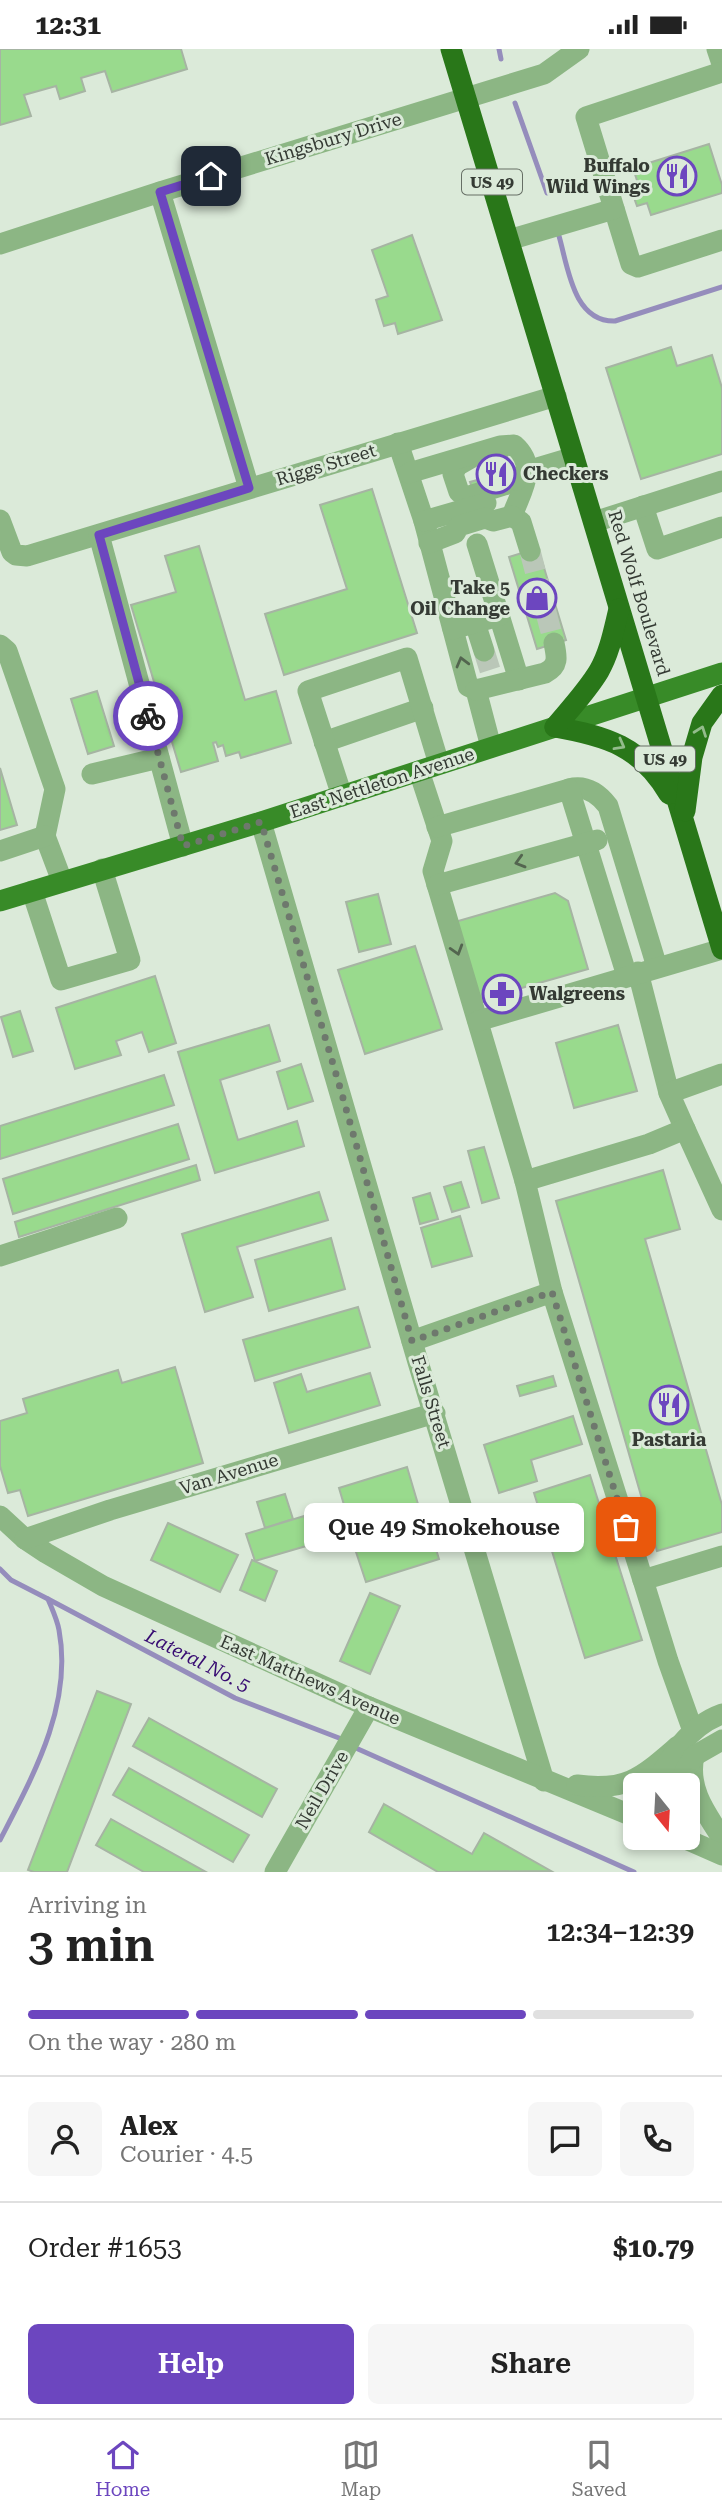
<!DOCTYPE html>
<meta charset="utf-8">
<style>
:root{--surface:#fff;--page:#f6f6f6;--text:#222;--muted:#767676;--line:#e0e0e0;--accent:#6c46bf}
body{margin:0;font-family:"Roboto Serif",serif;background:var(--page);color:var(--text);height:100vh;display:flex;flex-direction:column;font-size:26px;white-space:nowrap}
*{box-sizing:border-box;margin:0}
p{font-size:23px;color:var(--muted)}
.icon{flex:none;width:38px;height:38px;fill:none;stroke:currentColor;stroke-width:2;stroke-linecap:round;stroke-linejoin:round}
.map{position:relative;height:1823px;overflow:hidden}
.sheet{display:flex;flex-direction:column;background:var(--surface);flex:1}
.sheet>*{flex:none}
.needle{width:46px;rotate:162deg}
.buttons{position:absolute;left:623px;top:1724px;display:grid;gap:14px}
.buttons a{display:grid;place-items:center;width:77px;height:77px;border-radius:10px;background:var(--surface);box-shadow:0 4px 10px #0003;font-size:35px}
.pin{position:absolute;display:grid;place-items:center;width:60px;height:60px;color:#fff;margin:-30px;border-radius:14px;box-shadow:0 4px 10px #0006}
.courier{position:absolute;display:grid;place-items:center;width:70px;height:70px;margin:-35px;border:5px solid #6c46bf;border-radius:50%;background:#fff;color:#222;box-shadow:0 2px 9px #0007}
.bubble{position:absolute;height:49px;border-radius:10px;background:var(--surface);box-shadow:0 4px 10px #0003;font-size:23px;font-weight:600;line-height:49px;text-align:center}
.overview em{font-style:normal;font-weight:600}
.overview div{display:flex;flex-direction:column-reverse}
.overview{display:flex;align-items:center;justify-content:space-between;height:119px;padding:0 28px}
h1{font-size:46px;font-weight:600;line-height:52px}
.bar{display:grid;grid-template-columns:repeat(4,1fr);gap:10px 7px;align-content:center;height:84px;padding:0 28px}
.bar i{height:9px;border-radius:5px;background:var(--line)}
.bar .active{background:var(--accent)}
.bar p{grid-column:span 4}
.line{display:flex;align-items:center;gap:18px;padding:0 28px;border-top:2px solid var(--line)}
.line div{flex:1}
.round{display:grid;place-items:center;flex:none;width:74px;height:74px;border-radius:10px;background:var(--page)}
.primary-button{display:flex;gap:14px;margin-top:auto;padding:14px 28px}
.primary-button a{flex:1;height:80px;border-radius:10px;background:var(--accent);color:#fff;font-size:28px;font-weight:600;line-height:80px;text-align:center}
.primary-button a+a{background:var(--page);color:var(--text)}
.status{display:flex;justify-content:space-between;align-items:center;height:49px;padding:0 35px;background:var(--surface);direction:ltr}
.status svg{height:19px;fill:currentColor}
.tabs{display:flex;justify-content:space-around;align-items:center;height:98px;border-top:2px solid var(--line);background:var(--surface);font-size:19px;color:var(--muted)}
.tabs a{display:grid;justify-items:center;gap:4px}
.tabs .active{color:var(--accent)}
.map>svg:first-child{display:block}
</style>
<div class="status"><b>12:31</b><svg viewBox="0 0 49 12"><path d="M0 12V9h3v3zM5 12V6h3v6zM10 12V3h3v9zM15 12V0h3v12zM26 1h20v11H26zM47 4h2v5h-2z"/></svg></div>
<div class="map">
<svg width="722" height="1823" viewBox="0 0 722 1823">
<rect width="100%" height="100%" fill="#dbead9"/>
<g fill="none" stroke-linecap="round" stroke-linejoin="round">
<!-- stream -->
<g stroke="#958dbc" stroke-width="5">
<polyline points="499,0 501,10"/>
<polyline points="515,54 547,144"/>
<path d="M559 187C568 218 573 273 615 272L722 238"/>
<path d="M0 1520 11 1531 48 1550C52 1560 57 1570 59 1581 73 1656 33 1727 0 1791"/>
<polyline points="48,1550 235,1649 339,1689"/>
<polyline points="358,1700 634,1823"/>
</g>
</g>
<!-- building -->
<g fill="#99da8d" stroke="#a6b4a3" stroke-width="2">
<polygon points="0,0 181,0 187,20 112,43 105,22 81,29 85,42 60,50 56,37 24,46 31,67 0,76"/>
<polygon points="709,95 722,136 722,144 651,166 647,154 637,157 633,146 641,144 633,119"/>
<polygon points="412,186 442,271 398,285 395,274 384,277 376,251 388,247 372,201"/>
<polygon points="671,298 677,317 712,306 722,339 722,405 641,430 606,319"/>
<polygon points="506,404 518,442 507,445 473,441 470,433 481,430 478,420 498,413 496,407"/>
<polygon points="372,440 417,584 284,626 265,565 347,540 320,456"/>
<polygon points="199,497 245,651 276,642 291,694 241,709 239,703 226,707 223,696 218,698 216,693 213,694 218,712 181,723 131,556 176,543 165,507"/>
<polygon points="538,499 566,591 537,600 509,508"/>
<polygon points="97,642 114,697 88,705 71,650"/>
<polygon points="0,719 17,776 0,781"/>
<polygon points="555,844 568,852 588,920 511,942 515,957 493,963 490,951 479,954 455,873"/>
<polygon points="378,845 391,895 359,903 346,853"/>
<polygon points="415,897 442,980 365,1005 338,921"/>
<polygon points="155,927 176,994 149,1003 142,983 116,992 121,1006 75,1020 56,959"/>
<polygon points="20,962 33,1002 13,1008 1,968"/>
<polygon points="269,976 280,1012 220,1031 238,1091 297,1072 304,1097 215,1124 178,1003"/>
<polygon points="618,976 637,1042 574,1059 556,994"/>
<polygon points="301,1015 313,1052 288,1060 277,1023"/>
<polygon points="164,1026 174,1056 0,1110 0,1077"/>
<polygon points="178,1075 189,1110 13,1165 3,1130"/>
<polygon points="484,1098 499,1149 482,1154 468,1102"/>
<polygon points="196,1116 200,1131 19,1188 15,1173"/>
<polygon points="663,1121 680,1180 645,1190 722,1456 722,1483 657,1502 556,1152"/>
<polygon points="461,1133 469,1158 452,1163 444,1138"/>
<polygon points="319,1143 328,1171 237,1198 253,1248 205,1263 182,1185"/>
<polygon points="430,1144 438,1170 420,1175 413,1149"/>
<polygon points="460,1167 472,1207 432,1218 421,1179"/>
<polygon points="331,1189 345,1240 269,1262 255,1211"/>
<polygon points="358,1258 370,1298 255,1332 243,1291"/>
<polygon points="175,1318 203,1414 28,1467 20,1441 8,1444 0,1417 0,1372 27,1364 23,1350 118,1321 122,1334"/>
<polygon points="370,1324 380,1356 289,1384 274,1334 301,1325 307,1343"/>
<polygon points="553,1327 556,1337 520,1347 517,1337"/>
<polygon points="573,1367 582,1395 531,1411 537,1432 499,1444 484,1396"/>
<polygon points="407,1418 423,1472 355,1493 339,1439"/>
<polygon points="590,1426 642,1591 585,1609 534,1444"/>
<polygon points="285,1445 293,1470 265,1479 257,1453"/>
<polygon points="304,1467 313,1495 255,1512 246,1485"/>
<polygon points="168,1474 238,1506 220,1543 151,1511"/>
<polygon points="428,1474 439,1510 366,1533 354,1497"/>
<polygon points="252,1511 277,1522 265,1552 240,1541"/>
<polygon points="370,1544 400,1557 370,1625 340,1612"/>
<polygon points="97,1642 131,1655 67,1823 34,1823 28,1821"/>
<polygon points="149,1669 277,1740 262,1768 133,1697"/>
<polygon points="129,1719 249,1786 233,1813 113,1746"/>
<polygon points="384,1755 472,1805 484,1784 551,1822 438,1823 369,1783"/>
<polygon points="111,1770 206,1823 144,1823 96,1796"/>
</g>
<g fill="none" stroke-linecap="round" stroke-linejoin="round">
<!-- minor-tunnel -->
<g stroke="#bac7b8" stroke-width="21" stroke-dasharray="21 10" stroke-linecap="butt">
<polyline points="530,502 554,594"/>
<polyline points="484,602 490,621"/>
</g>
<!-- minor -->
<g stroke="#8cb684" stroke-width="21">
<polyline points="717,0 722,15"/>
<polyline points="722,23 586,68 631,215 638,218 722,191"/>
<polyline points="160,143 249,439"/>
<polyline points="509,191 614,160"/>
<polyline points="0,195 160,143 544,25 579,0"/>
<polyline points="398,394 424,472 468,637 476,641 491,698"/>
<polyline points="471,409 457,417 453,425 459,443 466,448 504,436"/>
<path d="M409 424 500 397 514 396C539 418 521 442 512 467"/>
<polyline points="516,431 527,422 574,408"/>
<polyline points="643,457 657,500 722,478"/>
<polyline points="512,467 521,473 530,502"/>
<polyline points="0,471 12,503 16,506 27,507 556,347"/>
<polyline points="424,472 486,454"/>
<polyline points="594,473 722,432"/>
<polyline points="99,486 183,797"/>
<polyline points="429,494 455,484 459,477 485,469 493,472 512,467"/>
<polyline points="477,495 519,631"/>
<polyline points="475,574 484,602"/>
<polyline points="453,580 499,567"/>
<polyline points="0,596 7,602 55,740 45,787 62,832"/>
<path d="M476 641 545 624C559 617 557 608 554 594"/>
<polyline points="324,693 423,659"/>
<polyline points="419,722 442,792 433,822 525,1132"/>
<polyline points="92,725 159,709"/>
<path d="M569 740C585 736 598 744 608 757L657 918"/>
<polyline points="342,747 308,642 407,609 439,715"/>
<polyline points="261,773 418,1313 544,1732"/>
<polyline points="437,778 569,740 627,927"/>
<polyline points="0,802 45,787"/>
<polyline points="437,836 597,791"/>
<polyline points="32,842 61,931 130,911 102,820"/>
<polyline points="638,923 669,1044"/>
<polyline points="478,972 722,900"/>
<polyline points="685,1080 669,1044 722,1025"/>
<polyline points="0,1207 117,1169"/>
<polyline points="552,1243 525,1132 649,1095 685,1080 722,1161"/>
<polyline points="412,1292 552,1243 643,1531"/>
<polyline points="0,1467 25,1490 46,1504 103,1537 369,1658 635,1768"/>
<polyline points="25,1490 110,1461 435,1364"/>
<polyline points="693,1682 668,1612 643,1531 722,1507"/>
<path d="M694 1707C687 1739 705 1763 722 1789"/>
<path d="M577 1736C627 1743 642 1728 678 1697"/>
<path d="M656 1736C671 1706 689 1677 722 1665"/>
<polyline points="677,1736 694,1707 722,1691"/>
<polyline points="681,1788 722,1806"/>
<polyline points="275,1823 369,1658"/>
</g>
<!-- major -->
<polyline stroke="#388b28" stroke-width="21" points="0,852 261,773 722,624"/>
<!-- highway -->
<g stroke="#297719" stroke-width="21">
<polyline points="451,0 722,900"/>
<path d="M555 678C606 687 641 697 669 745"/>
<path d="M555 678C570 660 587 642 599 622 610 603 614 580 619 560"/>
<polyline points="685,762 692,708 702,674 722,646"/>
</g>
</g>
<!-- one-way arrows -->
<defs><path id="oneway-chevron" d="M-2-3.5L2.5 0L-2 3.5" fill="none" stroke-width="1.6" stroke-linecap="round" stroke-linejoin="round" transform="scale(1.75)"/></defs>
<g stroke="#53654f">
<use href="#oneway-chevron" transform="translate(462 613) rotate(-105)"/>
<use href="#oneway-chevron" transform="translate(520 813) rotate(164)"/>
<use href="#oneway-chevron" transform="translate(457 901) rotate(73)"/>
</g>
<g stroke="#94bc8c">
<use href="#oneway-chevron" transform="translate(701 682) rotate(-70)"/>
<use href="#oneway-chevron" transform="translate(620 696) rotate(29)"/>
</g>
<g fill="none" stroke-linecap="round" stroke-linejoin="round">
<!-- done -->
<polyline stroke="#6e786d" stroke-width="7" stroke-dasharray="0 12.6" points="148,667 183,797 261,773 339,1035 412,1292 552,1243 626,1478"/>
<!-- route -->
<polyline stroke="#6c46bf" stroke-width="9" points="148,667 99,486 249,439 160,143 211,127"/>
</g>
<!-- icons -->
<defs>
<symbol id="restaurant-ring" viewBox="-11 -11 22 22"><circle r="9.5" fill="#dbead9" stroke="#6c46bf" stroke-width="1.5"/><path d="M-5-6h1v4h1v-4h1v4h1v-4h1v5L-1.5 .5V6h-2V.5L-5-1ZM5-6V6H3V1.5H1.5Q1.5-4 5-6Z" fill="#6c46bf"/></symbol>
<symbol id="shop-ring" viewBox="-11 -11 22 22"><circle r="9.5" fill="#dbead9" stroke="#6c46bf" stroke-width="1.5"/><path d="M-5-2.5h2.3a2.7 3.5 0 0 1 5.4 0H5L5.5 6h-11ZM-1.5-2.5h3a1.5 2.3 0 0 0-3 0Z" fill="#6c46bf"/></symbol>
<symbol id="pharmacy-ring" viewBox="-11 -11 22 22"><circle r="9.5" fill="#dbead9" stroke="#6c46bf" stroke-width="1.5"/><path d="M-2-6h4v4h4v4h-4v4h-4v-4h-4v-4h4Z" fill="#6c46bf"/></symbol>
</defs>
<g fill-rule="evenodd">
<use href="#restaurant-ring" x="655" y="105" width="44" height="44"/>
<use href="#restaurant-ring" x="474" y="403" width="44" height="44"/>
<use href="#shop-ring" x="515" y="527" width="44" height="44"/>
<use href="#pharmacy-ring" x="480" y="923" width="44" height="44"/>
<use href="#restaurant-ring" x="647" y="1334" width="44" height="44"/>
</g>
<g text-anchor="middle" stroke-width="6" stroke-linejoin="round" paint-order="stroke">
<!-- shield labels -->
<g fill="#dbead9" stroke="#666f65" stroke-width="2">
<rect x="462" y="120.5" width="60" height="25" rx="5"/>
<rect x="635" y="697.5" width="60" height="25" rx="5"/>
</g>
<g font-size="16" font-weight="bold" fill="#343a33">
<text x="492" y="139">US 49</text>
<text x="665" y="716">US 49</text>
</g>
<!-- street labels -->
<g font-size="18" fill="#343a33" stroke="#dbead9">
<text transform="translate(333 90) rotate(-17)" y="6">Kingsbury Drive</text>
<text transform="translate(326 416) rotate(-17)" y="6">Riggs Street</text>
<text transform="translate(639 544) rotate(73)" y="6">Red Wolf Boulevard</text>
<text transform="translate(382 734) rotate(-18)" y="6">East Nettleton Avenue</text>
<text transform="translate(431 1353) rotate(73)" y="6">Falls Street</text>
<text transform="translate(229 1425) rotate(-17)" y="6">Van Avenue</text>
<text transform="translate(310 1631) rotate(24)" y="6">East Matthews Avenue</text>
<text transform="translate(322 1741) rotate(-60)" y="6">Neil Drive</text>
</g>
<!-- poi labels -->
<g font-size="18" font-weight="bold" fill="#343a33" stroke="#dbead9" text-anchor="end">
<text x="650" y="123">Buffalo<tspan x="650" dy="21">Wild Wings</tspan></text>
<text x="523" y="431" text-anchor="start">Checkers</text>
<text x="510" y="545">Take 5<tspan x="510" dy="21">Oil Change</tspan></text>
<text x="529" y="951" text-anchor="start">Walgreens</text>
<text x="669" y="1397" text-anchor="middle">Pastaria</text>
</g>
<!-- water labels -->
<g font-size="19" font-style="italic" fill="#370b72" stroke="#dbead9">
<text transform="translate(198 1611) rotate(27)" y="7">Lateral No. 5</text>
</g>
</g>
</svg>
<div class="buttons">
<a><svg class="needle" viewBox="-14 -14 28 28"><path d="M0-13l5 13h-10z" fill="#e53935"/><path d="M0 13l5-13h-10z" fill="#767676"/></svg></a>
</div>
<div class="pin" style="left:626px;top:1478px;background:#ea580c"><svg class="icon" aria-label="bag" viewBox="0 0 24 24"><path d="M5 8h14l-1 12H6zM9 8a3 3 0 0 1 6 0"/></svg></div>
<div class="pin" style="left:211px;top:127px;background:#1f2937"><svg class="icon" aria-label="home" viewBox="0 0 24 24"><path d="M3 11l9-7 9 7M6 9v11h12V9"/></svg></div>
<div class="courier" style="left:148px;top:667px"><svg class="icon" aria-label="bike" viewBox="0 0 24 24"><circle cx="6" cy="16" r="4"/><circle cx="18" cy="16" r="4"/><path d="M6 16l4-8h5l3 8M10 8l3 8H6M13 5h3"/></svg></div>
<div class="bubble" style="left:304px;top:1454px;width:280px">Que 49 Smokehouse</div>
</div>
<section class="sheet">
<div class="overview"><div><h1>3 min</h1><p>Arriving in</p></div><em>12:34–12:39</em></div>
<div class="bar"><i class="active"></i><i class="active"></i><i class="active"></i><i></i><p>On the way · 280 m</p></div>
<div class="line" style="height:126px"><a class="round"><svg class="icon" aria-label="person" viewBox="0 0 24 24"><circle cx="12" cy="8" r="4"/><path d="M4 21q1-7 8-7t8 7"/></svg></a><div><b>Alex</b><p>Courier · 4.5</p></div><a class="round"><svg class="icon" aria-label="chat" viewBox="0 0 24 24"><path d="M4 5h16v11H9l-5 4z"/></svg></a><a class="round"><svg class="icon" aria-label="phone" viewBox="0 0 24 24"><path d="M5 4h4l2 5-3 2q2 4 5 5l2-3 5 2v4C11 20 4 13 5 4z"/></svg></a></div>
<div class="line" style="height:91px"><div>Order #1653</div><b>$10.79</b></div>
<div class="primary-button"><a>Help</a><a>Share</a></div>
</section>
<nav class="tabs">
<a class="active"><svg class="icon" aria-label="home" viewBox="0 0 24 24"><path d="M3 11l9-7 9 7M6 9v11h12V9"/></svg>Home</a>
<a><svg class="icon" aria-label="map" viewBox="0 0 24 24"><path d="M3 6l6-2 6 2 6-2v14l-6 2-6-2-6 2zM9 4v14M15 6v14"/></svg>Map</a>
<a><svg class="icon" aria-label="saved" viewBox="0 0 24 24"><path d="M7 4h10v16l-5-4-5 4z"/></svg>Saved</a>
</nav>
